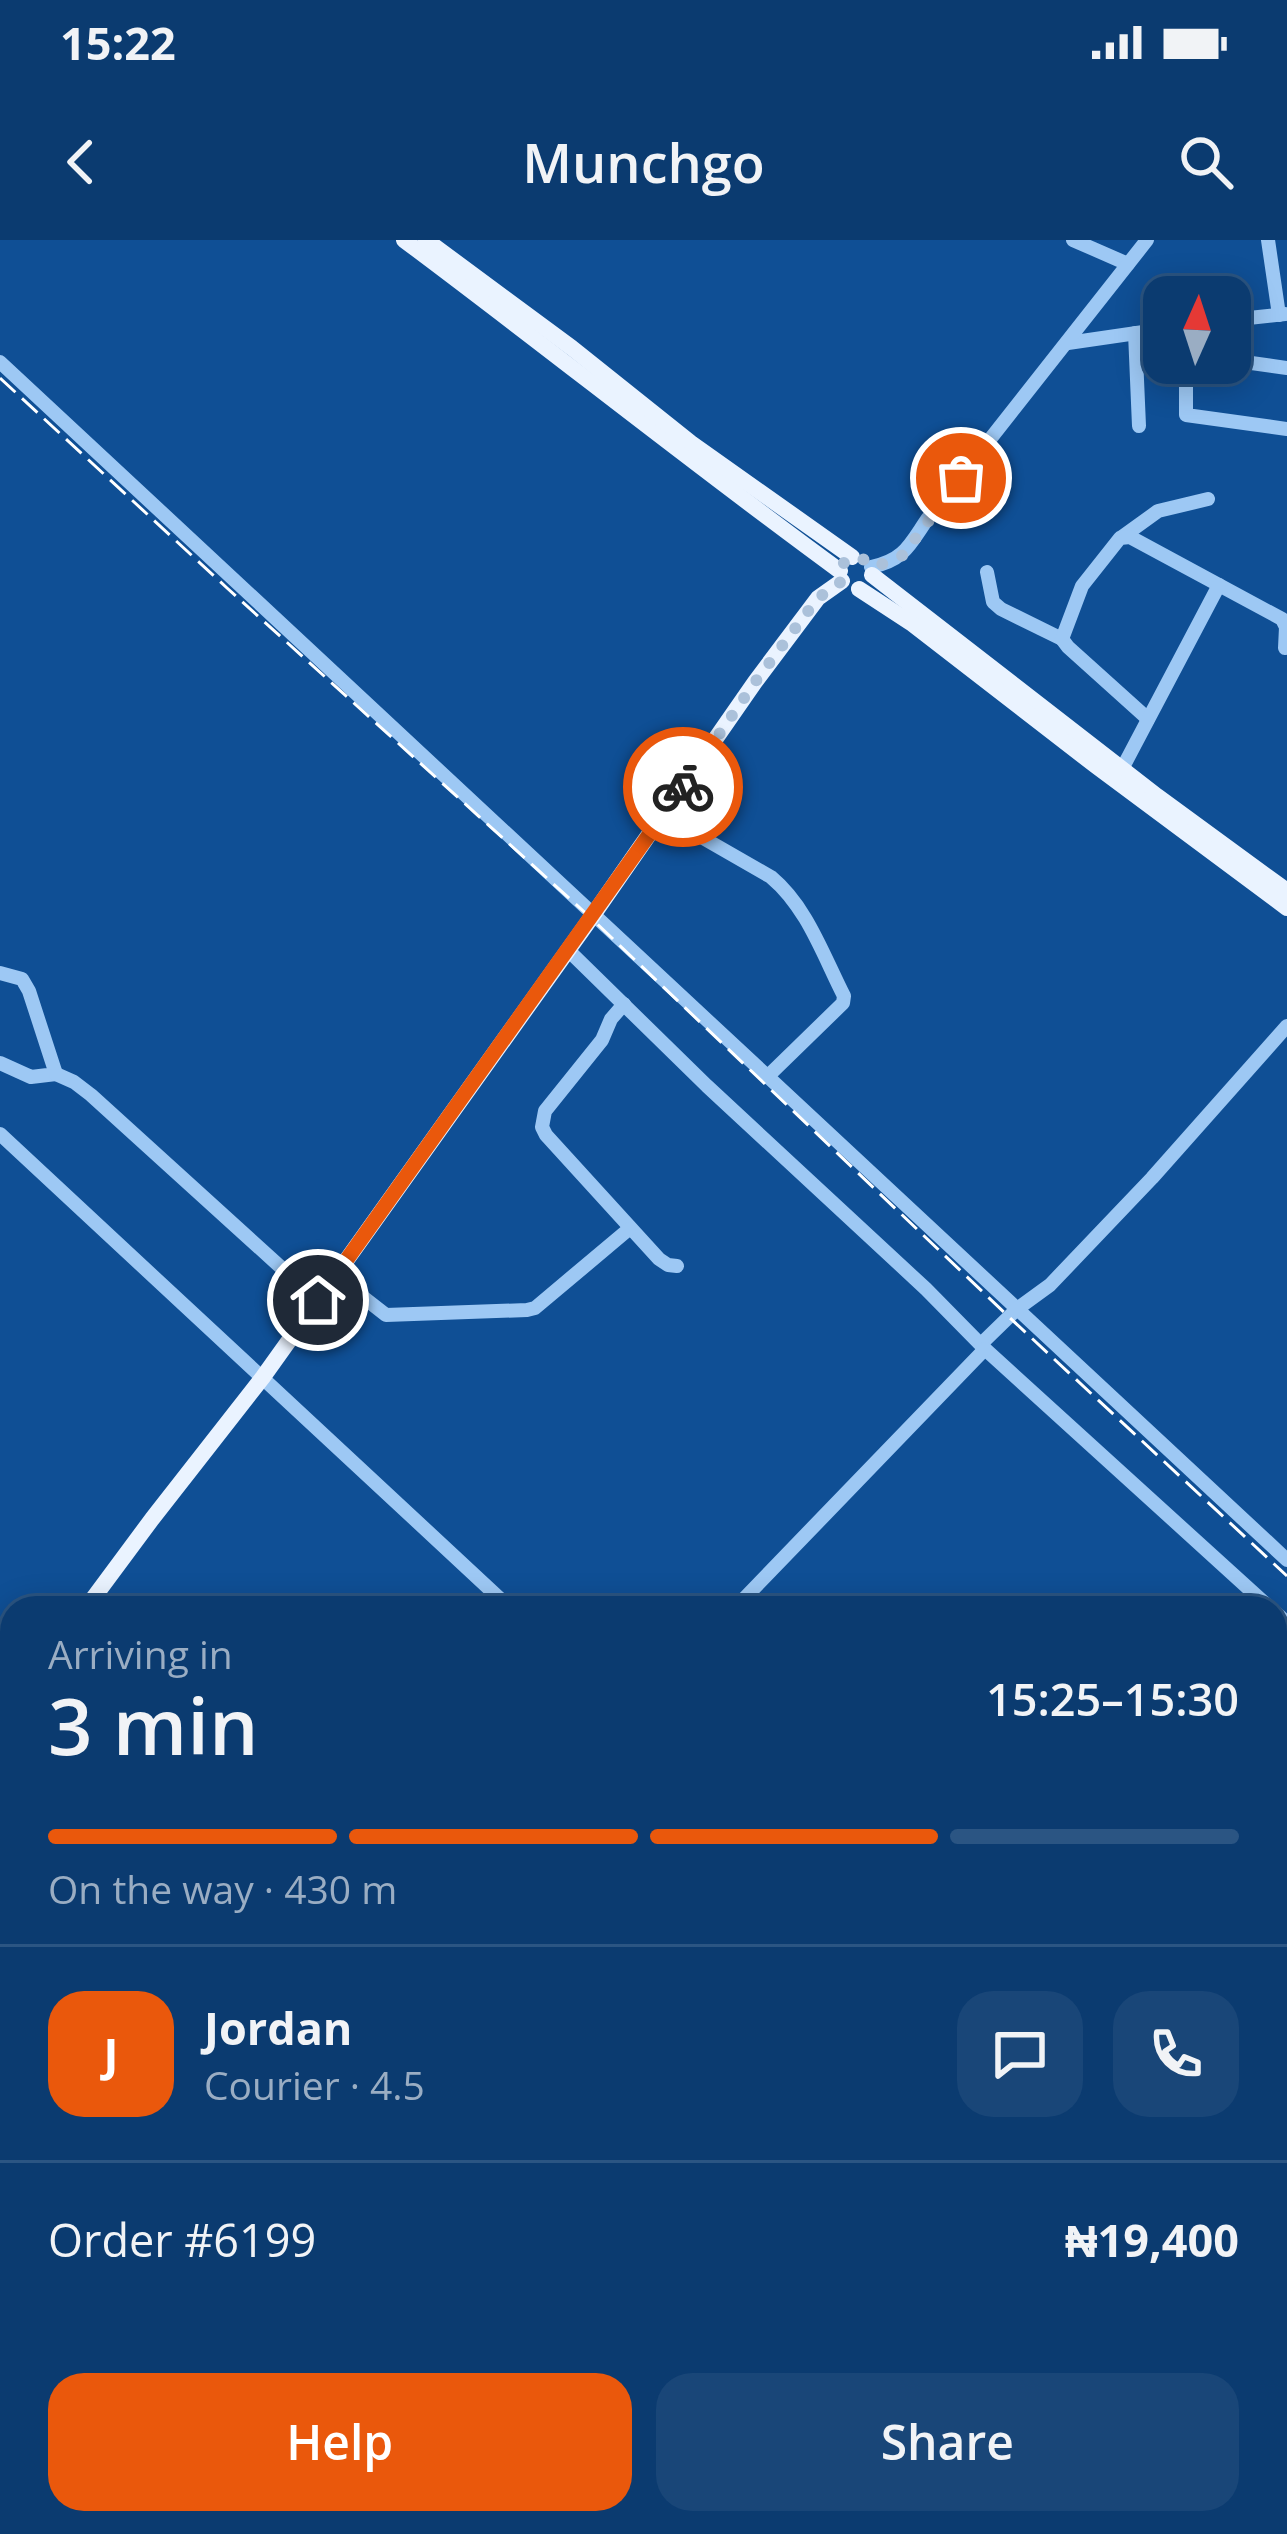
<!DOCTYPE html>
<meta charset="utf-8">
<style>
:root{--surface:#0b3b70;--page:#194678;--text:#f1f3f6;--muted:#9aadc3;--line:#2b5583;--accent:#ea580c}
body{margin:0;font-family:"Open Sans",sans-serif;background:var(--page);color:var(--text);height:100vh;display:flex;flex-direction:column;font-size:45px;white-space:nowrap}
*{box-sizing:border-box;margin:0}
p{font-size:39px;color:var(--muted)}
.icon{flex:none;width:66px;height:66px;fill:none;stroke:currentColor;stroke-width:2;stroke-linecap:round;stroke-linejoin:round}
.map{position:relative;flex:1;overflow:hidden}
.drawer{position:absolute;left:0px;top:1356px;width:1287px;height:939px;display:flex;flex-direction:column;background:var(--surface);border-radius:36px 36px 0 0;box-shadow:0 6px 30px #0003,0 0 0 3px var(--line)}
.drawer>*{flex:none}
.needle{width:78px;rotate:3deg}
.buttons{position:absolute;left:1143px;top:36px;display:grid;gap:24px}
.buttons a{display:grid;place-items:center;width:108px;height:108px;border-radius:24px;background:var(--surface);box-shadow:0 6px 30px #0003,0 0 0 3px var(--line);font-size:60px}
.pin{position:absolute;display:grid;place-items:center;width:102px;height:102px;color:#fff;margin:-51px;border:6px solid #fff;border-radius:50%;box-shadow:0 3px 12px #0007}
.courier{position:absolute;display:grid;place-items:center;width:120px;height:120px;margin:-60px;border:9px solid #ea580c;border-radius:50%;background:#fff;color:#222;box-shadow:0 3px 15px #0007}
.summary em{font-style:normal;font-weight:600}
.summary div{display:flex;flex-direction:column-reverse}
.summary{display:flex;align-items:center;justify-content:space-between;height:204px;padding:0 48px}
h1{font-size:78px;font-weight:600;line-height:90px}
.bar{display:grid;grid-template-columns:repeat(4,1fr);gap:18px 12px;align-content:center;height:144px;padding:0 48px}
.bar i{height:15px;border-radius:9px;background:var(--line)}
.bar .on{background:var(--accent)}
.bar p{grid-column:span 4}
.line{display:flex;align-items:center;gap:30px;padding:0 48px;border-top:3px solid var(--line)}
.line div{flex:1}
.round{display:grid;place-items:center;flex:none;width:126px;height:126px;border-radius:36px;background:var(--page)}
.primary-button{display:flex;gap:24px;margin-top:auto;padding:24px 48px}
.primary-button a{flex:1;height:138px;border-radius:36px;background:var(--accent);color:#fff;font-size:48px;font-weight:600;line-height:138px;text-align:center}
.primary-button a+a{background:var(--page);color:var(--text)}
.status{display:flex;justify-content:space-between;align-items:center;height:84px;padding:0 60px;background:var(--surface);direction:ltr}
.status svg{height:33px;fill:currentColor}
header{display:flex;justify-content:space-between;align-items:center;height:156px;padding:0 48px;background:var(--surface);font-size:54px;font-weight:600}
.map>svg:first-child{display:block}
</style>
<div class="status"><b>15:22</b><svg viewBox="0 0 49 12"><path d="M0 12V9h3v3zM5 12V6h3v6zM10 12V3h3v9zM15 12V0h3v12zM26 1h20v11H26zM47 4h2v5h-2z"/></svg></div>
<header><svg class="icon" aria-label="back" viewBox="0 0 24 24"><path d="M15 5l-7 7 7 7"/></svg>Munchgo<svg class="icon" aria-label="search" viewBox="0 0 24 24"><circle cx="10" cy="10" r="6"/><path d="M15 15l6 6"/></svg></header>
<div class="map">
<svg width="1287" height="2294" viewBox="0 0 1287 2294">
<rect width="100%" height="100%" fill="#0f4f95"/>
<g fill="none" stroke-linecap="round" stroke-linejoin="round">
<!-- minor -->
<g stroke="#9dc8f4" stroke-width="14">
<polyline points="1073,0 1128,24"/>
<polyline points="1268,0 1279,75"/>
<polyline points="1230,80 1285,74"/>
<polyline points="1135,93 1139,186"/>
<polyline points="1068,103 1164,89"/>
<polyline points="1230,120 1287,128"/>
<polyline points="0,122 1287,1320"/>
<polyline points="1182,123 1186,145 1186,175 1287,189"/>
<polyline points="1122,297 1158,271 1208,259"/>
<path d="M871 327C905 320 910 304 928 278L1147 0"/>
<polyline points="987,332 993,362 1001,369 1062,399"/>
<polyline points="1148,479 1068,407 1062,399 1082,346 1120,298 1130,297 1282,379 1286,387 1285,408"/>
<polyline points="1122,529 1219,345"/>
<path d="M663 575 771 637C807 667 823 715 844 756L843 763 767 837"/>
<polyline points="568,710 707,846 926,1049 985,1109 1270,1368"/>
<polyline points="0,733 22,739 29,751 56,834 31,837 0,823"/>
<polyline points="624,764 611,779 602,800 545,871 542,887 546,895 659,1019 668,1025 677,1026"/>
<polyline points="56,834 74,842 91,855 318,1061"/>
<polyline points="0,894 510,1368"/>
<polyline points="336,1036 386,1075 527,1070 535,1068 629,989"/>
<polyline points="981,1104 1017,1069 1050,1045 1152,938 1287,786"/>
<polyline points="735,1368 985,1109"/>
<polyline points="1275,1372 1287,1383"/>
<polyline points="1275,1551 1287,1533"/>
<polyline points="0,1973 12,1984"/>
<polyline points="0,2053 12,2049"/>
<polyline points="1275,2092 1287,2103"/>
<polyline points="0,2280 12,2279"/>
<polyline points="126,2283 133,2294"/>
<polyline points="292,2283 299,2294"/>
<polyline points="466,2283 488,2294"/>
</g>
<!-- major -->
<g stroke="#eaf3ff" stroke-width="16">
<path d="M404 0C550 109 692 223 840 331"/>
<polyline points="426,0 572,108 691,203 852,317"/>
<polyline points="872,335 1157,556 1287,651"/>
<polyline points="859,349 911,383 1096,526 1287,668"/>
<polyline points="86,1368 152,1279 263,1137 591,678 755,442 818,358 842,341"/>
<polyline points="0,1486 12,1469"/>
</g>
<!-- rail -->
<polyline stroke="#fff" stroke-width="3" stroke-dasharray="21 9" stroke-linecap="butt" points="0,138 227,348 591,678 1009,1077 1287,1336"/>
</g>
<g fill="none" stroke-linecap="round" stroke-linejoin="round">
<!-- done -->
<path stroke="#abc1da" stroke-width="12" stroke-dasharray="0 21.6" d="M683 547 755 442 818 358 842 341C837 329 843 319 856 317L865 320 871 326 887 323 903 315 961 238"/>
<!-- route -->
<polyline stroke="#ea580c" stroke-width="15" points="318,1060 683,547"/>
</g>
</svg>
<div class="buttons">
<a><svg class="needle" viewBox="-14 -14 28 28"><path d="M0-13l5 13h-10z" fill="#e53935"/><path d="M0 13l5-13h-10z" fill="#9aadc3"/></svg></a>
</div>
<div class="pin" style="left:961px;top:238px;background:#ea580c"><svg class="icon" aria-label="bag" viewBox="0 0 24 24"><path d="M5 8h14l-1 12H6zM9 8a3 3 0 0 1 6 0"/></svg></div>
<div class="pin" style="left:318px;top:1060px;background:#1f2937"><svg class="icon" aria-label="home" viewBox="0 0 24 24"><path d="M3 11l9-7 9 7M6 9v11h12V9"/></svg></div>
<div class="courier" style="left:683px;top:547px"><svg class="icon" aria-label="bike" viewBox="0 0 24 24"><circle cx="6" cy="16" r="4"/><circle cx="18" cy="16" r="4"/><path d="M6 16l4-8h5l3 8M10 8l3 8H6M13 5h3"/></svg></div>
<section class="drawer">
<div class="summary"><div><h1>3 min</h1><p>Arriving in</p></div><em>15:25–15:30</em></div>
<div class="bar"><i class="on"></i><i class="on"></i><i class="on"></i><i></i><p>On the way · 430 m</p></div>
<div class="line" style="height:216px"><b class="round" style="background:var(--accent);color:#fff">J</b><div><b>Jordan</b><p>Courier · 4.5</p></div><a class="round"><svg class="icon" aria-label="chat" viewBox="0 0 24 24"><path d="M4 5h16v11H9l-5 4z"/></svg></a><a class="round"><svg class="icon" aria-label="phone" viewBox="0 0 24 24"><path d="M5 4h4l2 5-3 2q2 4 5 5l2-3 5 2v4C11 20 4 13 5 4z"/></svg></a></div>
<div class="line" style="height:156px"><div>Order #6199</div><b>₦19,400</b></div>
<div class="primary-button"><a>Help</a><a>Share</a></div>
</section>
</div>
